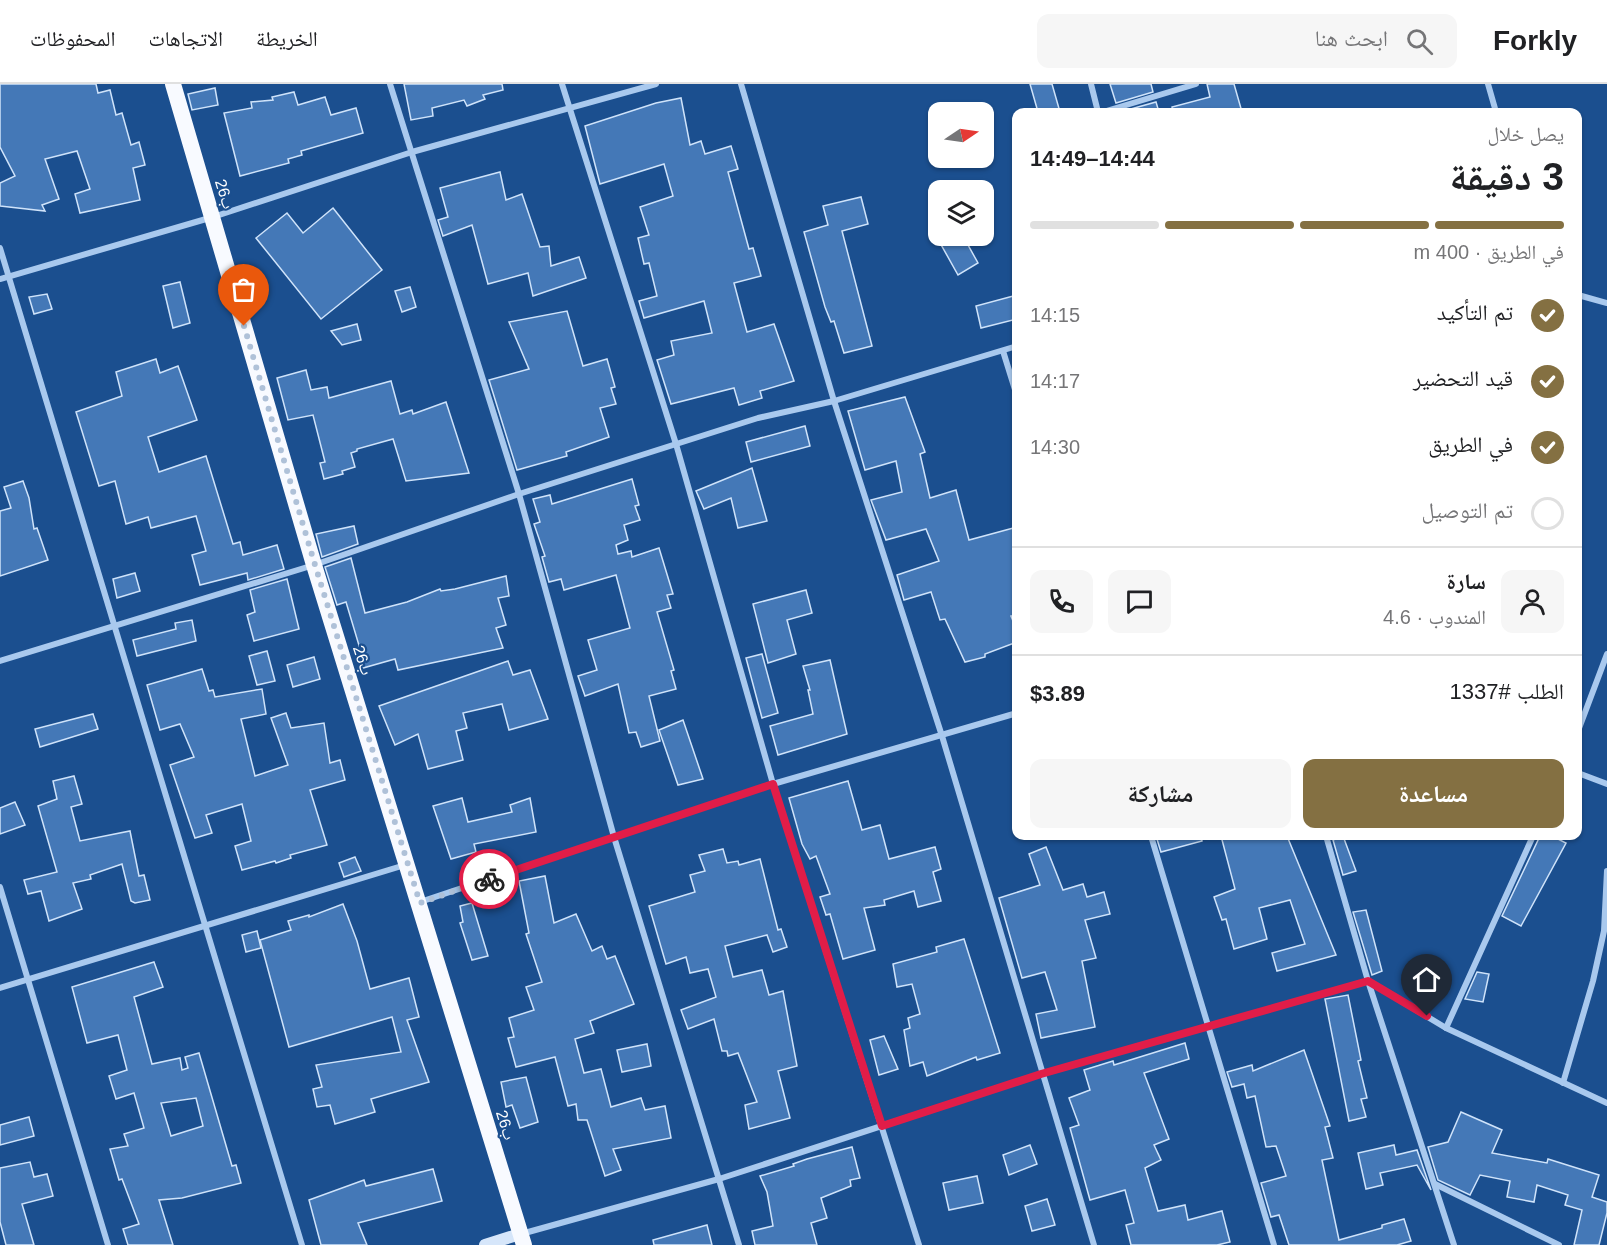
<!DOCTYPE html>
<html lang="ar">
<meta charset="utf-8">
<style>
:root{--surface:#fff;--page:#f6f6f6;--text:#202124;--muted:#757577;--line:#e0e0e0;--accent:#847042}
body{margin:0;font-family:Helvetica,"Noto Naskh Arabic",sans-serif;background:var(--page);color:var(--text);direction:rtl;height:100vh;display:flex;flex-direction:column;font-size:22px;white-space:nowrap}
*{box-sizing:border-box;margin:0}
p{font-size:20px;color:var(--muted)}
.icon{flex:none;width:33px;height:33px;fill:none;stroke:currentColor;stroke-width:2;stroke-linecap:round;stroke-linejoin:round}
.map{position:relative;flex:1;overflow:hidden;direction:ltr}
.sheet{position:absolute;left:1012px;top:24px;width:570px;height:732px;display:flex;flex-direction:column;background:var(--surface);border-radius:12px;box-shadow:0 2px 4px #0004;direction:rtl}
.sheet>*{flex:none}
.needle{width:39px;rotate:77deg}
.buttons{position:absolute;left:928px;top:18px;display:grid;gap:12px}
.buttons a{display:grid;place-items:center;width:66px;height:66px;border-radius:12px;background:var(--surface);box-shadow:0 2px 4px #0004;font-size:30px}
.pin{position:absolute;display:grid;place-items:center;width:51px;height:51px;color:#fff;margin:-62px -26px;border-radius:50% 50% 50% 0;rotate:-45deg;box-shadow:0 0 6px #0007}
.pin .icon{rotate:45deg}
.courier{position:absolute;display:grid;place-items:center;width:60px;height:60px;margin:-30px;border:4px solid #e11d48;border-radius:50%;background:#fff;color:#222;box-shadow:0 2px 8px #0007}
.headline em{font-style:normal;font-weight:700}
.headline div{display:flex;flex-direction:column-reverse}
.headline{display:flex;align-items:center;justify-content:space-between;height:102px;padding:0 18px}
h1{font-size:39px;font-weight:700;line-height:45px}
.bar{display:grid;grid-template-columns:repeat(4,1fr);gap:9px 6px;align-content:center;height:72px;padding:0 18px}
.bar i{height:8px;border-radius:4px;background:var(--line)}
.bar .current{background:var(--accent)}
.bar p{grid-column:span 4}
.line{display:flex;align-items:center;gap:15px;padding:0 18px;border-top:2px solid var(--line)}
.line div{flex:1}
.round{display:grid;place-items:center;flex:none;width:63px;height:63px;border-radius:12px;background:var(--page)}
ol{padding:0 18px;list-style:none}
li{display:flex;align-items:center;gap:18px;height:66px}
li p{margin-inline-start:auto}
li .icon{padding:6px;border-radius:50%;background:var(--accent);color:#fff;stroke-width:4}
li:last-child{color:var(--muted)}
li i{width:33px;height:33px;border:3px solid var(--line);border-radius:50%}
.cta{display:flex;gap:12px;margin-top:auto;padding:12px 18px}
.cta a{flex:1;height:69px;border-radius:12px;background:var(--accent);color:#fff;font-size:24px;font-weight:700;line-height:69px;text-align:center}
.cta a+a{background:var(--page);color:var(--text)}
header{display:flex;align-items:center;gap:36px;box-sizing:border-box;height:84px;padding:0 30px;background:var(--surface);border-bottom:2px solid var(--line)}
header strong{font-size:28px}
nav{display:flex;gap:33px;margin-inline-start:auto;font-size:21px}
.search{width:420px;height:54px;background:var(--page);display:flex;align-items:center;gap:15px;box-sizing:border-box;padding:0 21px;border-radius:12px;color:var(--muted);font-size:22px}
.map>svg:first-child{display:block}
</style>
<header>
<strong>Forkly</strong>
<div class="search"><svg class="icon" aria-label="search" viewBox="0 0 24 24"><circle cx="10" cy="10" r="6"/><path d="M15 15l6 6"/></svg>ابحث هنا</div>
<nav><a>الخريطة</a><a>الاتجاهات</a><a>المحفوظات</a></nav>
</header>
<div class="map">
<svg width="1607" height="1161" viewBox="0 0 1607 1161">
<rect width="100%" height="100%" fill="#1b4f8f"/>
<!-- building -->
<g fill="#4478b7" stroke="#cfe3fa" stroke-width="1.5" fill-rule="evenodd">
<polygon points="0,0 96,0 98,9 110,6 116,31 122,29 131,61 139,58 145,81 133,84 140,116 80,129 75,110 90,105 77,67 45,75 59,115 42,121 45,127 0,122 0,99 15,92 0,63"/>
<polygon points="404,0 502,0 503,6 483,11 485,15 467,22 464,16 432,24 433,32 411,36"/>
<polygon points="1030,0 1052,0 1060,28 1038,28"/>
<polygon points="1110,0 1151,0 1153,8 1116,19"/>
<polygon points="1207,0 1234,0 1242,28 1173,28 1172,23 1210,13"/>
<polygon points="215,4 218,21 192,26 188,10"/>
<polygon points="294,8 298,21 325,13 331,31 356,24 363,49 301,67 302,71 288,75 289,79 240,92 224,29 252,24 251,18 273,16 272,13"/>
<polygon points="681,14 690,61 701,57 705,70 731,62 738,85 728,88 749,165 753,164 761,192 734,199 747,248 774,240 794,297 760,307 762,314 739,321 734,304 671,320 657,276 674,271 671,257 712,249 704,217 644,234 639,217 657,212 649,179 644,180 638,154 649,151 640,123 673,112 664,80 600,100 585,42 656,19"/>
<polygon points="1156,18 1159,28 1120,28"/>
<polygon points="500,88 506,116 522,110 540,163 549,162 551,182 579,173 586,194 533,212 528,189 488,200 472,141 443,152 438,136 448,133 440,104"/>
<polygon points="861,113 868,140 842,147 872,262 844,269 834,237 831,238 825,223 804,148 828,141 823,122"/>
<polygon points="333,124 382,186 321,235 256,154 287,129 303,149"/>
<polygon points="949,152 963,152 978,179 958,191 939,157"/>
<polygon points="180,198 190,239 173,244 163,202"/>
<polygon points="410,203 416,223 402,228 395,207"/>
<polygon points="47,210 52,225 34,230 29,213"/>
<polygon points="1017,211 1017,235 981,244 976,222"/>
<polygon points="567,227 583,282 607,275 615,303 611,304 616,320 600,324 609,353 566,368 567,372 517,386 489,296 529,285 509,238"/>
<polygon points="357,240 361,256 342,261 331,247"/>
<polygon points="156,275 160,289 178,282 197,336 148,353 159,388 206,372 233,460 240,458 243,471 277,461 284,485 248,496 247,489 200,501 192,471 206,467 196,432 151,444 148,433 126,440 115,397 99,402 76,328 122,312 116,288"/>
<polygon points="306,286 311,306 327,303 329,314 391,297 400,330 412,326 413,330 446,318 469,389 406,397 393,355 357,365 357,367 351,369 355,383 342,387 343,390 324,395 320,379 325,378 313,331 288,336 277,294"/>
<polygon points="905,313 925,368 920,370 930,414 956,406 969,456 1017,443 1017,531 1011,532 1017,547 1017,558 985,570 985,573 965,578 945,535 940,536 931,508 904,516 897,491 939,477 926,445 886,456 871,416 902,408 896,377 865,386 848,327"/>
<polygon points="805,342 810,362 751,378 746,358"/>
<polygon points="752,384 767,437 738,444 731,414 704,425 696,407"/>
<polygon points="632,395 639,421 635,422 640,436 624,441 628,456 616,461 618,470 631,467 632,473 659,464 673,510 667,511 671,524 657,528 674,586 671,587 676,605 649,612 660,657 641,663 636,648 629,649 618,600 585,612 578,592 597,586 588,556 630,544 616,491 564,506 561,495 549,498 542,473 545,472 534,440 540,438 533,415 550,411 552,420"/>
<polygon points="23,397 29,414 34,445 37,444 48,476 0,492 0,427 11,424 4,403"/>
<polygon points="354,442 358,460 322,473 316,450"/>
<polygon points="351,474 365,529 407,518 440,505 441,507 455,505 506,492 509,512 498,514 506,541 496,544 503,564 398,586 395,575 363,584 358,569 361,568 346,518 337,521 325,483"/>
<polygon points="135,489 140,507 117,514 113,495"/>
<polygon points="287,495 299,545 254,557 247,531 255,528 250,506"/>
<polygon points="806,506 812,529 787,536 796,570 768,579 753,520"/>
<polygon points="192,536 196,557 137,572 133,556 176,545 175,539"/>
<polygon points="267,567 275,597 257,601 249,572"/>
<polygon points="762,570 778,629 762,634 746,574"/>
<polygon points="314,573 320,595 293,603 287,581"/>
<polygon points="830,576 847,650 778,671 770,642 813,630 808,606 810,606 803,582"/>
<polygon points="508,577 513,591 530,586 548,635 509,646 502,620 463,629 467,644 456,647 463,676 428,685 418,650 395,661 379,622"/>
<polygon points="202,585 209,607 213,606 215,613 262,605 266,630 241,635 255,692 288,681 271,634 286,629 291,644 324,639 330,679 340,676 345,696 310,706 327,761 290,771 291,774 276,779 275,777 242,786 235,762 251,757 242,720 206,731 212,749 195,754 170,681 194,673 180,640 160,646 147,601"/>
<polygon points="93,630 98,645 40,663 35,645"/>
<polygon points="683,636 703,695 678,701 659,646"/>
<polygon points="74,692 82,720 71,723 80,757 130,747 139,792 144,791 150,816 135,819 131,817 122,780 90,791 91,795 73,799 82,825 49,837 41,807 28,810 24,796 57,788 38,722 57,715 53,697"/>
<polygon points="848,697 862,746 880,741 889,775 935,763 941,785 933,788 941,817 918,823 914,807 884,816 885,821 864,824 875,866 843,875 830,830 826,831 820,813 830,810 816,772 810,775 802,760 789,714"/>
<polygon points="462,714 468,738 512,728 510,721 530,714 536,748 474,760 476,768 451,775 433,722"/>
<polygon points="15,718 25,741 0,750 0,724"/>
<polygon points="1156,752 1201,752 1202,757 1161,768"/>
<polygon points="1221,752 1287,752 1336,871 1277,887 1272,869 1305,860 1290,816 1259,824 1267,855 1234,865 1226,835 1222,836 1214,813 1235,805"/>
<polygon points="1343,752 1356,787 1343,791 1333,756"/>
<polygon points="1540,752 1552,752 1566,759 1521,842 1502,832"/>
<polygon points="1046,763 1063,806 1083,800 1087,813 1104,808 1110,830 1085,836 1096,874 1082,877 1095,943 1041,954 1036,930 1057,926 1045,888 1022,894 999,814 1040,801 1029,770"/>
<polygon points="723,765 727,779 738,777 739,781 760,775 778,846 781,845 787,863 773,868 767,851 725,862 733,893 762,886 769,911 783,907 797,982 778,987 790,1034 749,1045 745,1021 757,1018 738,969 728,972 727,967 722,967 714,935 688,945 681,926 716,913 708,885 690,889 686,873 666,880 649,822 695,808 690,791 705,787 699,771"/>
<polygon points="355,773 361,787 344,793 339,779"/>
<polygon points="545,792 554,839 576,830 592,867 602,862 607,875 615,872 634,920 590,937 594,949 575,955 584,989 601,985 611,1023 641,1014 645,1026 665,1022 671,1054 613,1065 621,1086 605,1092 587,1036 578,1036 576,1020 568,1022 555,973 516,983 508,954 514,953 509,934 534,926 526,903 542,898 526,850 529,849 519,797"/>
<polygon points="472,819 488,872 472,876 460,839 463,838 460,822"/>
<polygon points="343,820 357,857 370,905 409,894 419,933 407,936 429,998 371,1015 375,1028 335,1040 330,1021 317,1023 313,1005 322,1003 316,981 401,968 392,933 289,963 260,856 291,846 288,837 309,831 309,833"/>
<polygon points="1366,826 1382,887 1372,891 1353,828"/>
<polygon points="257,847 261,864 246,868 242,851"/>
<polygon points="964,855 1000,969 977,976 976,973 927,992 923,978 910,982 904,946 910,944 908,934 920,930 912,900 897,903 893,880 937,868 936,863"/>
<path d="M154 878 163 903 134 913 152 980 180 974 182 986 188 984 185 973 199 969 232 1082 236 1081 241 1099 182 1114 159 1116 173 1161H128L123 1145 139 1140 122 1095 119 1096 110 1065 128 1062 124 1050 144 1044 134 1009 116 1015 109 992 127 986 118 951 87 959 72 903ZM196 1014 203 1042 171 1052 161 1019Z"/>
<polygon points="1477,888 1489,890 1483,918 1465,915"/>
<polygon points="1348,911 1361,976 1358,977 1367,1014 1361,1015 1366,1033 1349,1037 1325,915"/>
<polygon points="884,952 898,985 879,991 870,956"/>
<polygon points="1185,959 1189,975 1144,989 1169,1055 1154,1061 1161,1076 1145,1084 1158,1127 1185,1121 1188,1136 1222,1127 1230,1158 1217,1161 1131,1161 1126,1141 1134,1139 1125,1106 1090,1116 1070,1044 1079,1041 1069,1014 1090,1006 1084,986 1113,977 1114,981"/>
<polygon points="647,960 651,982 622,988 617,966"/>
<polygon points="1304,966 1330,1042 1325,1043 1333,1074 1322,1076 1339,1156 1382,1144 1382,1141 1404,1135 1411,1157 1397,1161 1289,1161 1279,1131 1271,1133 1261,1099 1286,1092 1276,1062 1266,1063 1255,1012 1247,1014 1244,1000 1232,1003 1227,988 1252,981 1253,987"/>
<polygon points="526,993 538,1038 520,1044 512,1021 506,1023 501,998"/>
<polygon points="1461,1028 1502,1046 1492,1069 1547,1079 1548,1075 1599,1091 1592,1113 1607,1118 1607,1129 1599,1161 1574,1161 1582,1126 1565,1121 1568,1111 1537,1101 1534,1118 1507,1113 1510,1097 1480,1091 1470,1111 1438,1096 1428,1063 1448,1058"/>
<polygon points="29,1033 34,1052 0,1061 0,1041"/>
<polygon points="1030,1061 1037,1080 1009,1091 1003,1071"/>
<polygon points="1394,1061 1396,1071 1417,1066 1431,1106 1417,1081 1380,1089 1383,1101 1366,1105 1358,1069"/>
<polygon points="852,1063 860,1094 850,1096 851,1102 821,1114 827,1134 811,1139 817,1161 755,1161 752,1147 773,1142 767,1108 760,1092 794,1082 793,1080 807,1075"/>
<polygon points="30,1078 34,1093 47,1090 53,1112 22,1120 34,1161 6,1161 0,1138 0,1084"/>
<polygon points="433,1085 442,1117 358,1139 367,1161 321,1161 309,1116 364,1096 366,1102"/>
<polygon points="977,1092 983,1119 949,1126 943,1099"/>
<polygon points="1047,1115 1055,1141 1032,1147 1025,1122"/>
<polygon points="707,1141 712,1161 654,1161 653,1156"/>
</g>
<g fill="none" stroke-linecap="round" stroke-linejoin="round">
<!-- minor -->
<g stroke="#a9c9ee" stroke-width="6">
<polyline points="390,0 519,410 614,753 739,1161"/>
<polyline points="562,0 676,360 773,700 919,1161"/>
<polyline points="741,0 834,317 942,652 1094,1161"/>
<polyline points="1091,0 1098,28"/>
<polyline points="1488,0 1496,28"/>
<polyline points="1103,28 1196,0"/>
<polyline points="0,164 302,1161"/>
<polyline points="0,195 213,133 412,68 656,0"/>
<polyline points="1578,211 1607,219"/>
<polyline points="1003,267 1017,312"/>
<polyline points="0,577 314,481 519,410 758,334 834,317 1017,262"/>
<polyline points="1578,647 1607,570"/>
<polyline points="1578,689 1607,700"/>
<polyline points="1151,752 1274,1161"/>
<polyline points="1326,752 1368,897 1454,1161"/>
<polyline points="0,803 108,1161"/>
<polyline points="420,818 773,700 1017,629"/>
<polyline points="0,904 405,781"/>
<polyline points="1446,944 1533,752"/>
<polyline points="1563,999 1593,897 1604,847 1607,787"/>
<polyline points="1435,1100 1559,1161"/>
<polyline points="521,1150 719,1095 1041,990 1368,897 1446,944 1607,1019"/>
</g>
<!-- secondary -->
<polyline stroke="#d6e6fa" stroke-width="12" points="485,1161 520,1150"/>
<!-- trunk -->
<polyline stroke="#f8faff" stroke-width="16" points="173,0 314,481 524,1161"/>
</g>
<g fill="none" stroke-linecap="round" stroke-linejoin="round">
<!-- done -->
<polyline stroke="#afc1d8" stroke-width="6" stroke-dasharray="0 10.8" points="244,242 315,481 420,819 489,795"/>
<!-- route -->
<polyline stroke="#e11d48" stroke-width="8" points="489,795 773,700 882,1042 1041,990 1368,897 1427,932"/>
</g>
<g text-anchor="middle" stroke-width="4.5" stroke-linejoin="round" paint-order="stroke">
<!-- street labels -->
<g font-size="16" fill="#fff" stroke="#1b4f8f">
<text transform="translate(225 110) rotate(73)" y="6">26ب</text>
<text transform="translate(363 576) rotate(72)" y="6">26ب</text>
<text transform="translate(506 1041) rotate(73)" y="6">26ب</text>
</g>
</g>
</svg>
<div class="buttons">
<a><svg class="needle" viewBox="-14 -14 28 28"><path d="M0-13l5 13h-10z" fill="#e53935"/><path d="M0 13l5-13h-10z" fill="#757577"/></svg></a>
<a><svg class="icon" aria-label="layers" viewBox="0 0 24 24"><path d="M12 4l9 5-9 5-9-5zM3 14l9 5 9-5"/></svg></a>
</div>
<div class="pin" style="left:244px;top:242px;background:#ea580c"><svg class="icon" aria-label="bag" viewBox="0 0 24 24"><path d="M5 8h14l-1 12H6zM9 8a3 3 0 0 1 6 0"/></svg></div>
<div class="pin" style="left:1427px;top:932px;background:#1f2937"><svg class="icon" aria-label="home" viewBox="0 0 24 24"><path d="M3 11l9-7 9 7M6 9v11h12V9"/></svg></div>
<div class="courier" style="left:489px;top:795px"><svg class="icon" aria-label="bike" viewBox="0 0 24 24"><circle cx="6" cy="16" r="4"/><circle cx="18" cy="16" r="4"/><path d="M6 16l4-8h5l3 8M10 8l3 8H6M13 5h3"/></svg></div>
<section class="sheet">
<div class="headline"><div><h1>3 دقيقة</h1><p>يصل خلال</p></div><em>14:44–14:49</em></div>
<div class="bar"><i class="current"></i><i class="current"></i><i class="current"></i><i></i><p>في الطريق · 400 m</p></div>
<ol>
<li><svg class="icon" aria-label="check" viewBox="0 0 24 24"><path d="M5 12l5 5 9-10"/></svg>تم التأكيد<p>14:15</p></li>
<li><svg class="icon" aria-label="check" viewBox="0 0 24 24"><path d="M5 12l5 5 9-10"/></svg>قيد التحضير<p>14:17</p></li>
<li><svg class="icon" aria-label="check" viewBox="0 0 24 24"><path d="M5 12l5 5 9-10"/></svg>في الطريق<p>14:30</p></li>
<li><i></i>تم التوصيل</li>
</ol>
<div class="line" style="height:108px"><a class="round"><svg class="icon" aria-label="person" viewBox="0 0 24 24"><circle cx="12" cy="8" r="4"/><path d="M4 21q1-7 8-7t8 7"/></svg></a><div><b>سارة</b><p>المندوب · 4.6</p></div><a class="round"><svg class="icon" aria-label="chat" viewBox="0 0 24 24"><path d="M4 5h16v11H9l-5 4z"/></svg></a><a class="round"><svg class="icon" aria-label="phone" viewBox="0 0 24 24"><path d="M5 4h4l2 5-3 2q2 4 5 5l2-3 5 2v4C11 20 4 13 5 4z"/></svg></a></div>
<div class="line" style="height:78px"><div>الطلب #1337</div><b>$3.89</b></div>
<div class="cta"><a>مساعدة</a><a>مشاركة</a></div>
</section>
</div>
